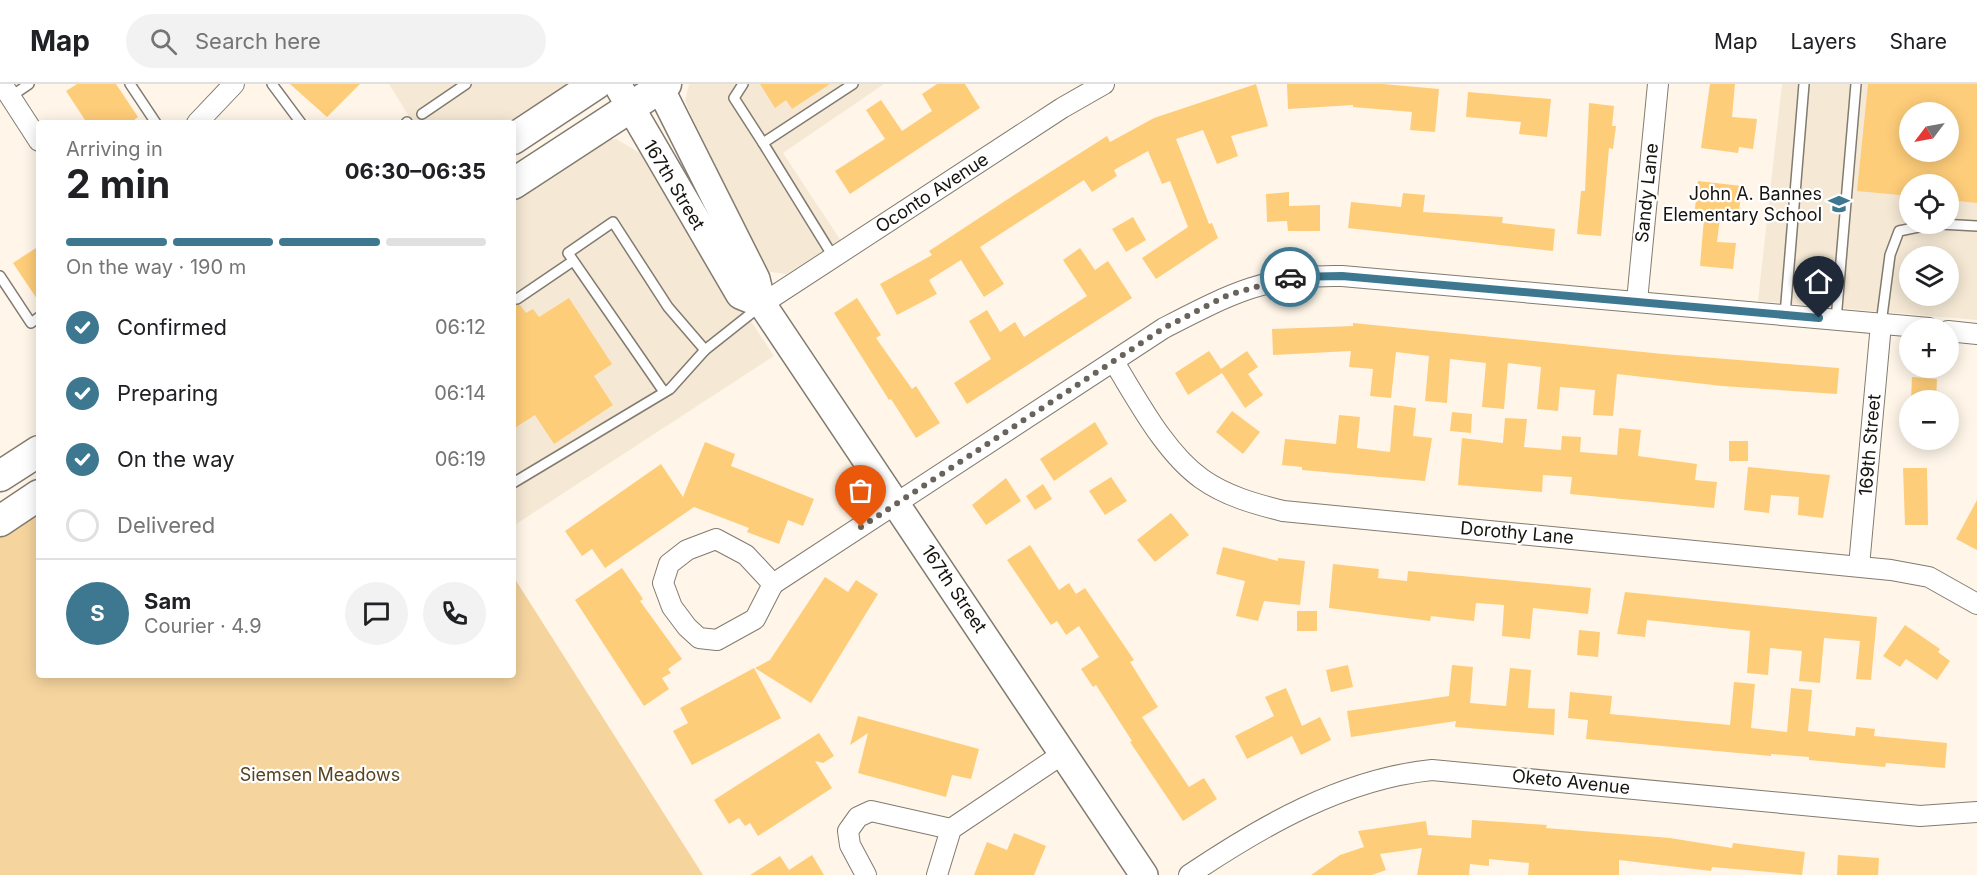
<!DOCTYPE html>
<meta charset="utf-8">
<style>
:root{--surface:#fff;--page:#f2f2f2;--text:#202124;--muted:#757577;--line:#e0e0e0;--accent:#3d7890}
body{margin:0;font-family:Inter,sans-serif;background:var(--page);color:var(--text);height:100vh;display:flex;flex-direction:column;font-size:22px;white-space:nowrap}
*{box-sizing:border-box;margin:0}
p{font-size:20px;color:var(--muted)}
.icon{flex:none;width:33px;height:33px;fill:none;stroke:currentColor;stroke-width:2;stroke-linecap:round;stroke-linejoin:round}
.map{position:relative;flex:1;overflow:hidden}
.sheet{position:absolute;left:36px;top:36px;width:480px;height:558px;display:flex;flex-direction:column;background:var(--surface);border-radius:6px;box-shadow:0 3px 15px #0003}
.sheet>*{flex:none}
.needle{width:39px;rotate:238deg}
.buttons{position:absolute;left:1899px;top:18px;display:grid;gap:12px}
.buttons a{display:grid;place-items:center;width:60px;height:60px;border-radius:50%;background:var(--surface);box-shadow:0 3px 15px #0003;font-size:30px}
.pin{position:absolute;display:grid;place-items:center;width:51px;height:51px;color:#fff;margin:-62px -26px;border-radius:50% 50% 50% 0;rotate:-45deg;box-shadow:0 0 6px #0007}
.pin .icon{rotate:45deg}
.courier{position:absolute;display:grid;place-items:center;width:60px;height:60px;margin:-30px;border:4px solid #3d7890;border-radius:50%;background:#fff;color:#222;box-shadow:0 2px 8px #0007}
.summary em{font-style:normal;font-weight:700}
.summary div{display:flex;flex-direction:column-reverse}
.summary{display:flex;align-items:center;justify-content:space-between;height:102px;padding:0 30px}
h1{font-size:39px;font-weight:700;line-height:45px}
.bar{display:grid;grid-template-columns:repeat(4,1fr);gap:9px 6px;align-content:center;height:72px;padding:0 30px}
.bar i{height:8px;border-radius:4px;background:var(--line)}
.bar .current{background:var(--accent)}
.bar p{grid-column:span 4}
.line{display:flex;align-items:center;gap:15px;padding:0 30px;border-top:2px solid var(--line)}
.line div{flex:1}
.round{display:grid;place-items:center;flex:none;width:63px;height:63px;border-radius:32px;background:var(--page)}
ol{padding:0 30px;list-style:none}
li{display:flex;align-items:center;gap:18px;height:66px}
li p{margin-inline-start:auto}
li .icon{padding:6px;border-radius:50%;background:var(--accent);color:#fff;stroke-width:4}
li:last-child{color:var(--muted)}
li i{width:33px;height:33px;border:3px solid var(--line);border-radius:50%}
header{display:flex;align-items:center;gap:36px;box-sizing:border-box;height:84px;padding:0 30px;background:var(--surface);border-bottom:2px solid var(--line)}
header strong{font-size:28px}
nav{display:flex;gap:33px;margin-inline-start:auto;font-size:21px}
.search{width:420px;height:54px;background:var(--page);display:flex;align-items:center;gap:15px;box-sizing:border-box;padding:0 21px;border-radius:33px;color:var(--muted);font-size:22px}
.map>svg:first-child{display:block}
</style>
<header>
<strong>Map</strong>
<div class="search"><svg class="icon" aria-label="search" viewBox="0 0 24 24"><circle cx="10" cy="10" r="6"/><path d="M15 15l6 6"/></svg>Search here</div>
<nav><a>Map</a><a>Layers</a><a>Share</a></nav>
</header>
<div class="map">
<svg width="1977" height="791" viewBox="0 0 1977 791">
<rect width="100%" height="100%" fill="#fff6e9"/>
<!-- built -->
<g fill="#f5e9d5" fill-rule="evenodd">
<polygon points="389,0 575,0 513,39 413,39"/>
<polygon points="689,0 884,0 783,69 841,157 786,190 764,187 749,168 685,17"/>
<path d="M1782 0H1977V236L1758 217ZM1910 28H1948V68H1910ZM1910 100H1948V140H1910ZM1910 172H1948V212H1910Z"/>
<polygon points="616,55 640,69 774,272 513,442 513,110 602,56"/>
</g>
<!-- green -->
<polygon fill="#f5d49e" points="39,427 39,591 513,591 513,492 703,791 0,791 0,452"/>
<!-- building -->
<g fill="#fecd79" fill-rule="evenodd">
<polygon points="77,0 116,0 138,33 130,39 87,39 66,7"/>
<polygon points="290,0 360,0 327,33"/>
<polygon points="760,0 830,0 792,25 786,16 775,24"/>
<polygon points="937,0 965,0 980,24 850,110 835,87 885,55 866,26 881,16 902,47 932,27 922,10"/>
<polygon points="1256,0 1268,42 1231,52 1238,72 1217,80 1203,46 1176,55 1209,140 1212,139 1218,154 1156,195 1142,174 1188,143 1170,97 1162,100 1148,67 1114,86 1117,92 1092,108 1084,96 980,163 1004,200 984,213 961,176 929,196 937,210 897,231 880,200 932,171 929,167 1011,113 1107,52 1110,58 1154,34"/>
<polygon points="1287,0 1383,0 1439,5 1435,48 1410,46 1412,28 1353,23 1353,21 1288,25"/>
<polygon points="1710,0 1735,0 1732,33 1757,35 1753,65 1739,63 1738,69 1701,64"/>
<path d="M1868 0H1977V119L1948 116V100H1910V112L1857 107ZM1910 28H1948V68H1910Z"/>
<polygon points="1468,8 1551,15 1547,53 1519,50 1521,38 1466,33"/>
<polygon points="1589,19 1614,22 1612,42 1616,42 1613,65 1609,64 1601,152 1577,150 1581,107 1585,107"/>
<polygon points="1698,97 1742,102 1739,128 1721,126 1717,158 1736,159 1733,185 1700,182 1704,134 1694,133"/>
<polygon points="1289,108 1289,122 1320,121 1320,147 1288,147 1287,137 1267,138 1266,110"/>
<polygon points="1403,109 1425,111 1423,128 1503,133 1502,139 1555,145 1553,167 1348,144 1351,118 1401,123"/>
<polygon points="1133,133 1146,156 1126,168 1112,145"/>
<polygon points="39,162 39,218 13,179"/>
<polygon points="1080,164 1095,186 1108,177 1132,214 967,320 954,299 991,275 969,237 987,226 1000,248 1015,238 1024,253 1087,212 1063,176"/>
<polygon points="569,214 612,280 594,292 613,321 554,360 535,331 513,345 513,220 520,221 526,229 533,225 539,233"/>
<polygon points="857,214 881,251 876,254 912,305 916,302 940,339 916,354 891,315 889,316 834,229"/>
<polygon points="1353,239 1663,270 1839,284 1837,310 1722,302 1617,290 1613,332 1593,331 1595,306 1560,303 1558,327 1537,325 1541,283 1508,279 1504,325 1482,323 1486,279 1450,275 1447,319 1425,317 1429,272 1396,268 1391,314 1370,312 1373,285 1349,283 1351,267 1273,271 1272,245 1353,242"/>
<polygon points="1209,267 1221,285 1247,267 1258,283 1248,290 1263,311 1245,324 1222,289 1188,311 1175,289"/>
<polygon points="1912,293 1937,295 1936,316 1911,316"/>
<polygon points="1394,321 1416,324 1413,352 1432,354 1425,397 1302,386 1302,383 1282,381 1285,355 1336,360 1339,331 1360,333 1357,364 1390,368"/>
<polygon points="1232,327 1260,348 1243,370 1216,348"/>
<polygon points="1452,328 1472,330 1471,349 1450,347"/>
<polygon points="1505,334 1527,335 1524,363 1561,366 1562,352 1581,353 1580,368 1617,371 1619,344 1641,346 1638,372 1697,380 1695,396 1717,398 1714,424 1570,410 1572,393 1543,391 1542,408 1458,401 1462,354 1503,359"/>
<polygon points="1095,338 1108,360 1054,397 1040,375"/>
<rect x="1729" y="357" width="19" height="20"/>
<polygon points="705,358 735,370 731,382 814,415 803,442 788,436 779,460 747,448 749,444 694,423 605,484 592,465 582,472 565,447 661,380 683,413"/>
<polygon points="1748,383 1830,391 1823,434 1798,431 1799,413 1771,411 1769,429 1744,426"/>
<polygon points="1903,384 1927,384 1928,441 1905,441"/>
<polygon points="1111,393 1127,417 1105,431 1089,407"/>
<polygon points="1006,394 1021,417 986,441 972,421"/>
<polygon points="1043,400 1052,415 1035,426 1026,412"/>
<polygon points="1977,416 1977,466 1956,455"/>
<polygon points="1171,429 1189,451 1155,478 1137,456"/>
<polygon points="1030,461 1059,506 1069,499 1076,510 1085,504 1134,576 1130,578 1158,623 1142,633 1189,703 1204,694 1217,715 1183,737 1130,658 1132,657 1096,601 1093,603 1081,585 1099,573 1079,542 1066,551 1057,537 1051,541 1007,476"/>
<polygon points="1223,463 1278,477 1278,474 1305,477 1300,521 1264,517 1258,537 1236,532 1245,497 1216,490"/>
<polygon points="1333,480 1379,485 1378,494 1407,497 1408,487 1591,504 1588,530 1533,524 1530,555 1502,552 1504,521 1476,519 1474,537 1431,532 1430,537 1329,524"/>
<polygon points="622,484 643,515 640,517 682,575 668,585 671,589 662,594 669,605 644,622 575,516"/>
<polygon points="825,493 848,508 856,496 878,510 811,619 755,584 770,576"/>
<polygon points="1625,508 1877,533 1871,596 1856,595 1860,557 1824,554 1820,599 1799,597 1802,567 1770,564 1768,591 1747,589 1750,547 1647,536 1645,553 1617,550"/>
<rect x="1297" y="527" width="20" height="20"/>
<polygon points="1905,541 1940,565 1938,568 1950,577 1937,596 1906,575 1900,583 1883,572"/>
<polygon points="1579,546 1600,548 1598,573 1577,571"/>
<polygon points="1348,581 1353,603 1331,608 1326,586"/>
<polygon points="1452,581 1473,583 1470,619 1506,622 1510,584 1531,586 1528,624 1555,625 1554,651 1455,643 1456,637 1351,653 1347,627 1449,612"/>
<polygon points="754,584 781,634 692,681 673,647 688,639 680,624"/>
<polygon points="1734,598 1755,600 1751,644 1787,648 1791,604 1812,606 1808,647 1855,652 1856,643 1875,645 1874,652 1947,659 1945,684 1886,679 1885,683 1809,676 1809,673 1771,670 1771,672 1586,655 1588,636 1568,634 1570,608 1612,612 1610,630 1730,641"/>
<polygon points="1286,604 1302,642 1320,633 1331,656 1301,671 1292,652 1247,675 1235,652 1274,632 1265,613"/>
<polygon points="858,632 979,665 971,695 952,691 946,713 858,689 868,649 850,661"/>
<polygon points="819,649 834,672 823,679 815,677 832,704 758,752 750,739 745,742 739,734 729,740 714,716"/>
<polygon points="1472,736 1547,741 1546,744 1670,754 1732,764 1733,759 1805,768 1802,791 1712,783 1711,787 1619,776 1619,791 1528,791 1529,779 1489,775 1489,782 1470,780 1469,791 1417,791 1422,764 1380,770 1386,786 1372,791 1311,791 1340,771 1364,763 1358,747 1426,737 1428,751 1471,754"/>
<polygon points="1014,749 1046,762 1034,791 974,791 987,758 1007,766"/>
<polygon points="812,771 824,791 750,791 780,772 789,786"/>
<polygon points="1838,771 1879,774 1878,791 1837,791"/>
</g>
<g fill="none" stroke-linecap="round" stroke-linejoin="round">
<defs>
<g id="lane">
<polyline points="130,0 156,39"/>
<polyline points="272,0 301,39"/>
<polyline points="743,0 734,14 763,59"/>
<polyline points="10,13 29,0"/>
<polyline points="422,30 466,0"/>
<polyline points="406,39 407,38"/>
<polyline points="1940,140 1977,142"/>
<polyline points="834,174 763,59 853,0"/>
<polyline points="0,192 31,239 39,233"/>
<polyline points="517,215 573,177"/>
<polyline points="1785,231 1804,0"/>
<polyline points="1836,236 1856,0"/>
<polyline points="1881,240 1890,171 1899,147 1933,140"/>
<polyline points="664,308 568,169 613,138 668,223 705,266"/>
<polyline points="513,399 670,305 705,266 758,224"/>
</g>
<g id="street">
<polyline points="2,0 39,57"/>
<polyline points="197,39 234,0"/>
<polyline points="1637,217 1658,0"/>
<polyline points="762,220 1062,24 1104,0"/>
<polyline points="1948,247 1977,250"/>
<path d="M1114 278C1137 315 1165 369 1202 395 1226 412 1255 420 1283 427L1891 486 1929 493 1977 520"/>
<polygon points="716,455 746,471 773,500 755,535 717,556 699,554 687,543 672,523 663,499 669,480 687,466"/>
<polyline points="1859,482 1881,240"/>
<path d="M773 500 1164 244C1228 211 1267 190 1342 192L1929 244"/>
<polyline points="866,791 850,761 848,747 858,733 871,727 951,745"/>
<polyline points="937,791 951,745 1064,669"/>
<path d="M1189 791C1262 742 1343 695 1432 686L1920 732 1977 728"/>
</g>
<g id="secondary">
<polyline points="617,0 740,211 762,220"/>
<polyline points="658,0 756,195 762,220 1144,791"/>
</g>
<g id="primary">
<polyline points="513,55 596,0"/>
<polyline points="513,100 666,0"/>
<polyline points="0,392 39,367"/>
<polyline points="0,437 39,411"/>
</g>
</defs>
<!-- lane casing -->
<use href="#lane" stroke="#827b6f" stroke-width="12"/>
<!-- street casing -->
<use href="#street" stroke="#827b6f" stroke-width="22"/>
<!-- secondary casing -->
<use href="#secondary" stroke="#827b6f" stroke-width="30"/>
<!-- primary casing -->
<use href="#primary" stroke="#827b6f" stroke-width="33"/>
<!-- lane -->
<use href="#lane" stroke="#fff" stroke-width="9"/>
<!-- street -->
<use href="#street" stroke="#fff" stroke-width="20"/>
<!-- secondary -->
<use href="#secondary" stroke="#fff" stroke-width="27"/>
<!-- primary -->
<use href="#primary" stroke="#fff" stroke-width="30"/>
</g>
<g fill="none" stroke-linecap="round" stroke-linejoin="round">
<!-- done -->
<polyline stroke="#68635b" stroke-width="6" stroke-dasharray="0 10.8" points="861,443 1164,244 1228,211 1290,193"/>
<!-- route -->
<polyline stroke="#3d7890" stroke-width="8" points="1290,193 1342,192 1819,234"/>
</g>
<!-- icons -->
<defs>
<symbol id="school-bare" viewBox="-9 -9 18 18"><path d="M0-5L7-2L0 1L-7-2ZM-4 1L0 2.5L4 1V4Q0 6-4 4Z" fill="#3d7890" stroke="#fff" stroke-width="2.5" paint-order="stroke"/></symbol>
</defs>
<g fill-rule="evenodd">
<use href="#school-bare" x="1824" y="105" width="30" height="30"/>
</g>
<g text-anchor="middle" stroke-width="4.5" stroke-linejoin="round" paint-order="stroke">
<!-- street labels -->
<g font-size="18" fill="#17140f" stroke="#fff">
<text transform="translate(674 101) rotate(59)" y="6">167th Street</text>
<text transform="translate(932 109) rotate(-33)" y="6">Oconto Avenue</text>
<text transform="translate(1647 109) rotate(-84)" y="6">Sandy Lane</text>
<text transform="translate(1870 361) rotate(-85)" y="6">169th Street</text>
<text transform="translate(1517 449) rotate(5)" y="6">Dorothy Lane</text>
<text transform="translate(954 505) rotate(56)" y="6">167th Street</text>
<text transform="translate(1571 698) rotate(6)" y="6">Oketo Avenue</text>
</g>
<!-- poi labels -->
<g font-size="18" fill="#17140f" stroke="#fff" text-anchor="end">
<text x="1822" y="116">John A. Bannes<tspan x="1822" dy="21">Elementary School</tspan></text>
</g>
<!-- park labels -->
<g font-size="18" fill="#57431f" stroke="#fff">
<text x="320" y="697">Siemsen Meadows</text>
</g>
</g>
</svg>
<div class="buttons">
<a><svg class="needle" viewBox="-14 -14 28 28"><path d="M0-13l5 13h-10z" fill="#e53935"/><path d="M0 13l5-13h-10z" fill="#757577"/></svg></a>
<a><svg class="icon" aria-label="locate" viewBox="0 0 24 24"><circle cx="12" cy="12" r="6"/><path d="M12 2v4M12 18v4M2 12h4M18 12h4"/></svg></a>
<a><svg class="icon" aria-label="layers" viewBox="0 0 24 24"><path d="M12 4l9 5-9 5-9-5zM3 14l9 5 9-5"/></svg></a>
<a>+</a>
<a>−</a>
</div>
<div class="pin" style="left:861px;top:443px;background:#ea580c"><svg class="icon" aria-label="bag" viewBox="0 0 24 24"><path d="M5 8h14l-1 12H6zM9 8a3 3 0 0 1 6 0"/></svg></div>
<div class="pin" style="left:1819px;top:234px;background:#1f2937"><svg class="icon" aria-label="home" viewBox="0 0 24 24"><path d="M3 11l9-7 9 7M6 9v11h12V9"/></svg></div>
<div class="courier" style="left:1290px;top:193px"><svg class="icon" aria-label="car" viewBox="0 0 24 24"><path d="M5 17H2v-5l4-1 3-4h7l3 4 3 1v5h-3M9 17h6M6 11h13"/><circle cx="7" cy="17" r="2"/><circle cx="17" cy="17" r="2"/></svg></div>
<section class="sheet">
<div class="summary"><div><h1>2 min</h1><p>Arriving in</p></div><em>06:30–06:35</em></div>
<div class="bar"><i class="current"></i><i class="current"></i><i class="current"></i><i></i><p>On the way · 190 m</p></div>
<ol>
<li><svg class="icon" aria-label="check" viewBox="0 0 24 24"><path d="M5 12l5 5 9-10"/></svg>Confirmed<p>06:12</p></li>
<li><svg class="icon" aria-label="check" viewBox="0 0 24 24"><path d="M5 12l5 5 9-10"/></svg>Preparing<p>06:14</p></li>
<li><svg class="icon" aria-label="check" viewBox="0 0 24 24"><path d="M5 12l5 5 9-10"/></svg>On the way<p>06:19</p></li>
<li><i></i>Delivered</li>
</ol>
<div class="line" style="height:108px"><b class="round" style="background:var(--accent);color:#fff">S</b><div><b>Sam</b><p>Courier · 4.9</p></div><a class="round"><svg class="icon" aria-label="chat" viewBox="0 0 24 24"><path d="M4 5h16v11H9l-5 4z"/></svg></a><a class="round"><svg class="icon" aria-label="phone" viewBox="0 0 24 24"><path d="M5 4h4l2 5-3 2q2 4 5 5l2-3 5 2v4C11 20 4 13 5 4z"/></svg></a></div>
</section>
</div>
